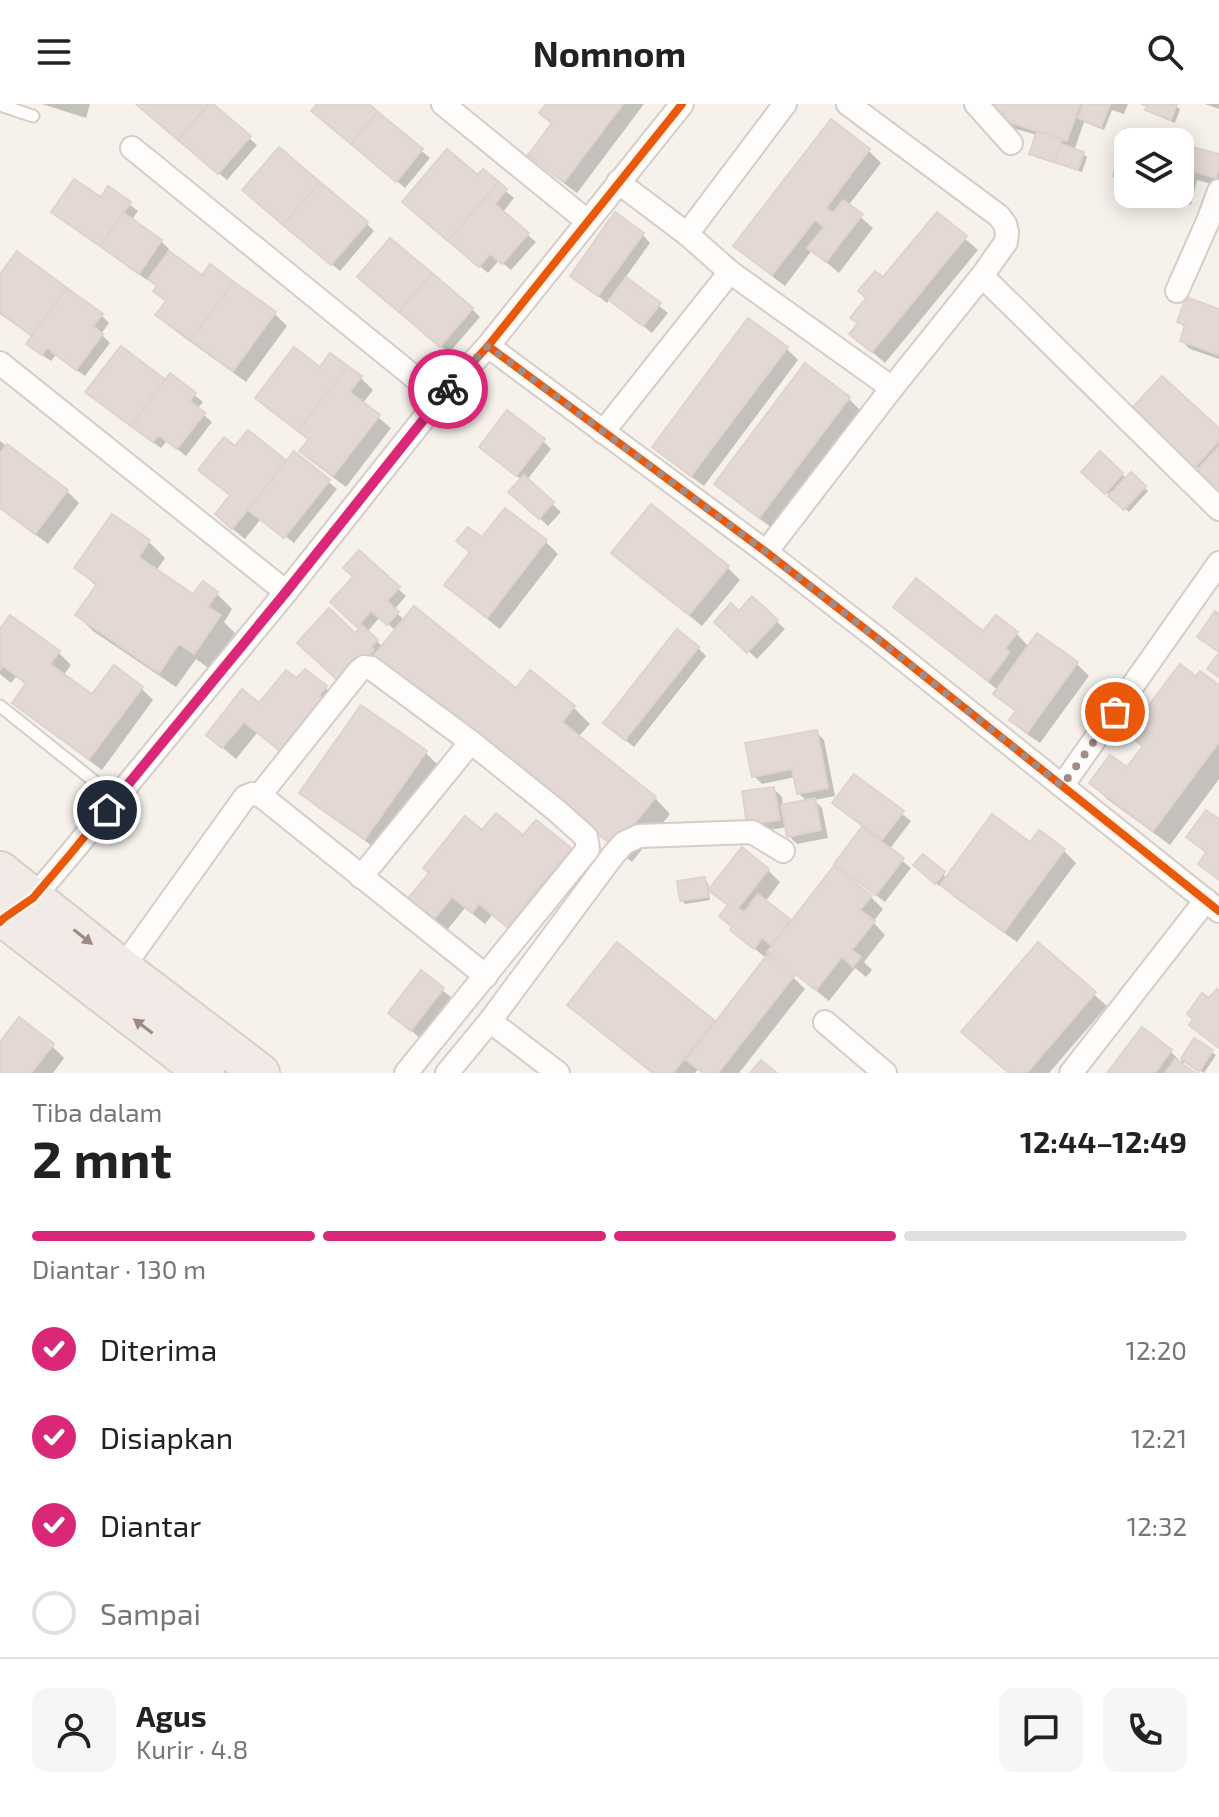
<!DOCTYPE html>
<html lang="id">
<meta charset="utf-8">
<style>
:root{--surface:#fff;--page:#f6f6f6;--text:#222;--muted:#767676;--line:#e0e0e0;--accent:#db2777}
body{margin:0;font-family:"Exo 2",sans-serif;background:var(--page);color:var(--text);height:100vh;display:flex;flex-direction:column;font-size:30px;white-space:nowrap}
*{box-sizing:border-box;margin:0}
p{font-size:26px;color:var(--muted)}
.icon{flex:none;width:44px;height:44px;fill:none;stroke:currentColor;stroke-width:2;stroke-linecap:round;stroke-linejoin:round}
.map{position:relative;height:969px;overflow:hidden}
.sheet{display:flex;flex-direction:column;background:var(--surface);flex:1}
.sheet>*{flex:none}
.buttons{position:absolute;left:1114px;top:24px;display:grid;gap:16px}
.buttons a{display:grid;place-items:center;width:80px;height:80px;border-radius:16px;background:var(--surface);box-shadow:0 4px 20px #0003;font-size:40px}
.pin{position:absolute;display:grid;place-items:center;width:68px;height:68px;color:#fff;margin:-34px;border:4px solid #fff;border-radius:50%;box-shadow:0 2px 8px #0007}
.courier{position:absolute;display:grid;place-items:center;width:80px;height:80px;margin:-40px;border:6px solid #db2777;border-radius:50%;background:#fff;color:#222;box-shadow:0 2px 10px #0007}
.headline em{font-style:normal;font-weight:700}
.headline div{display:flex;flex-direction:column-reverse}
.headline{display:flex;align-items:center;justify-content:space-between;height:136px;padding:0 32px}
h1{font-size:52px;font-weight:700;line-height:60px}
.bar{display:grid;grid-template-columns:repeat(4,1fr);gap:12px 8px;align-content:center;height:96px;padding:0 32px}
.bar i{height:10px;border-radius:6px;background:var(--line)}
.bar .on{background:var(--accent)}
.bar p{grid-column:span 4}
.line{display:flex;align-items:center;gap:20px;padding:0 32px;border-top:2px solid var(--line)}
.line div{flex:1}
.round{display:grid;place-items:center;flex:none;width:84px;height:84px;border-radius:16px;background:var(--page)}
ol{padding:0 32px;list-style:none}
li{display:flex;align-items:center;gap:24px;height:88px}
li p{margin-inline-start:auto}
li .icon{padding:8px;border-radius:50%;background:var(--accent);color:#fff;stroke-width:4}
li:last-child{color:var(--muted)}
li i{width:44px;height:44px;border:4px solid var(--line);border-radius:50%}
header{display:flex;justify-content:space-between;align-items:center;height:104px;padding:0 32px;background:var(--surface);font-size:36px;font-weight:700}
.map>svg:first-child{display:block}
</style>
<header><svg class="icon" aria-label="menu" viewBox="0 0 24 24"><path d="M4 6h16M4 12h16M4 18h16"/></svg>Nomnom<svg class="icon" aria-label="search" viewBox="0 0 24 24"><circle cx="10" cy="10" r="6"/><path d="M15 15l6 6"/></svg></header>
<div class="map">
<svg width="1219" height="969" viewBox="0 0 1219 969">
<rect width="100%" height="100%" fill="#f6f1eb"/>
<!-- shadow -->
<g fill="#0003" fill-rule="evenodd">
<polygon points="42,0 90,0 86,14"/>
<polygon points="139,0 210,0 257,41 227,76 146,8"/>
<polygon points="319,0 366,0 430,54 405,84 321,14"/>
<polygon points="548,0 644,0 577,89 542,63 530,51 553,21 542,9"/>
<polygon points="996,0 1083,0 1085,2 1085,0 1128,0 1124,10 1112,6 1104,26 1084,18 1074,47 1083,50 1087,53 1082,68 1035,53 1032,49 1037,31 1013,24 1005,16 1006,14 994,4"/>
<polygon points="1142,0 1173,0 1180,5 1175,19 1151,9 1147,6 1148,3"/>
<polygon points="1205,0 1219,0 1219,5"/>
<polygon points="831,18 869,47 881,59 848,102 873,124 839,169 812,146 785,182 748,154 736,142"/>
<polygon points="1127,27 1166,38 1128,38 1128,83 1115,71"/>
<polygon points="1180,42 1219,52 1219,82 1197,76 1191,101 1152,90 1180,90"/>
<polygon points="483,68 514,94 502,109 536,138 511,166 499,156 488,169 417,110 478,74"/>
<polygon points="109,85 138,107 131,117 161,137 169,145 167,148 202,174 275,210 287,222 246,278 170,223 158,211 167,199 156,187 159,183 149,173 147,176 62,116 54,108 101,96"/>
<polygon points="253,94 366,119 374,127 340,167"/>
<polygon points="937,111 978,146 885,259 864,241 860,220 884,176"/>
<polygon points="643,131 650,139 625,174 668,209 652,229 610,195 607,199 572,171"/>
<polygon points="0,174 101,211 109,219 101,230 110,239 85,272 56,251 51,257 36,247 28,239 33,233 0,210"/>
<polygon points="368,181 472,205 480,213 449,249"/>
<polygon points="1219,207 1219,255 1190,245 1182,237 1186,225 1179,218"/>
<polygon points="786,244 798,256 704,382 667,355 655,343"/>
<polygon points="806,262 849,295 861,307 772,424 729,392 717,380"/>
<polygon points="321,265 361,274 373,286 362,300 391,324 346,383 314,359 302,347 310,337 269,306 257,294"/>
<polygon points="171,272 203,298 197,305 212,318 186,352 167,337 161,344 96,296 88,288 166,278"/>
<polygon points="1145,317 1219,327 1219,383 1208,374"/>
<polygon points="0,337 67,387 79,399 48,440 0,404"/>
<polygon points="543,337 551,345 527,376 561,408 548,422 519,395 522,376 489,350"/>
<polygon points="295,350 337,385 293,440 293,438 260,413 260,416 245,435 229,422 231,393 200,365 287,360"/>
<polygon points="1100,350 1127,375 1131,371 1148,387 1129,408 1083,368"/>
<polygon points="505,407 546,438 558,450 500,525 459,493 447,481 471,449 459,437 482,436"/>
<polygon points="112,413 149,438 165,454 156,467 194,493 216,489 232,505 224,518 235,529 210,565 196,555 176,583 93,527 77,511 97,483 77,464"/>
<polygon points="614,449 728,464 740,476 702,522 626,461"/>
<path d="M398 485 406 492 394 506 404 516 516 587 530 569 574 604 590 620 578 633 655 694 670 710 632 758 392 566 381 555 351 587 356 532 361 525 333 498ZM380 513 396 527 383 543 367 528Z"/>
<polygon points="753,495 785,525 757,555 717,518 739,510"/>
<polygon points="896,503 983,530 1017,530 1029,543 1038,531 1077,560 1089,572 1040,639 1024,628 1012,616 1017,608 996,589 998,586 908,515"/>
<polygon points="10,514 59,549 71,561 63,572 93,593 141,584 153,596 102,666 27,611 15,599 27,581 16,573 11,579 0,570 0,528"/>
<polygon points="698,544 706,552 634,643 614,627"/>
<polygon points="1196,575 1219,583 1219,675 1170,741 1107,695 1091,679 1128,666 1144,645 1129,630"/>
<polygon points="297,577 325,583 337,595 331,604 338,612 298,662 257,629 236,655 208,631 259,602"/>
<polygon points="362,604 426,649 438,661 378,746 314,701 302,689"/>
<polygon points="816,628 824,636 835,692 814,696 822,704 828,734 797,740 789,732 787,723 757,728 749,720 774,685 782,693 783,702 807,697 798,689 795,673 762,680 754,672"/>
<polygon points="854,673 911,717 889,746 911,764 885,798 846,769 837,760 864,723"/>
<polygon points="536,718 582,758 520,834 492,811 485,820 465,804 444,830 420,810 431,769 482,729 524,734"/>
<polygon points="1031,740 1064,747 1076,759 1017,838 954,793 941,779 939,782 916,761 924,753 947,774"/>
<polygon points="835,765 871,793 883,805 873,818 885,831 864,858 872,866 866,873 855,864 829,897 782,860 771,849 768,854 793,873 805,885 739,969 702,969 698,965 695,969 652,969 581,912 569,900 617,841 716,921 767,855 733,826 729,803 710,786 768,766 780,778 765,798 792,819"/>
<polygon points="704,775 708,779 710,796 685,800 681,796"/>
<polygon points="1038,841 1107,902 1049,969 1010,969"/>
<polygon points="421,869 451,893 420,934 390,909"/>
<polygon points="1142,926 1171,948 1181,958 1195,937 1216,951 1204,969 1185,957 1182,962 1192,969 1110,969"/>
<polygon points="0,941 52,942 64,954 53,969 0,969"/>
</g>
<!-- building -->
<g fill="#e3d8d3" stroke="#dfd3ce" stroke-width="2">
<polygon points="136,0 209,0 178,36"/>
<polygon points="209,0 213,0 251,32 218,70 178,36"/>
<polygon points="317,0 369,0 378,8 351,40 311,7"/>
<polygon points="546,0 623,0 564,78 528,51 552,19 539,9"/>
<polygon points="994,0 1080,0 1067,37 1003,16 1005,9 992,5"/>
<polygon points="1083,0 1110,1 1101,23 1078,14"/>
<polygon points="1141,0 1177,0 1171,16 1145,6 1147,2"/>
<polygon points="378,8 423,45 396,78 351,40"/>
<polygon points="831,15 870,45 826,104 833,109 843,96 863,110 826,158 807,144 824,123 815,116 772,171 733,142"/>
<polygon points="1125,25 1173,38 1128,38 1128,76 1113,72"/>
<polygon points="1037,27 1062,35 1055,58 1029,50"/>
<polygon points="1061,40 1084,48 1078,66 1055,58"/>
<polygon points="1180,40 1219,50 1219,63 1216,74 1185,65 1180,85"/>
<polygon points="279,43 320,78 283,121 242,86"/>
<polygon points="447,45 478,71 483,65 499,78 448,137 402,98"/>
<polygon points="74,75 101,93 108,82 131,98 100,142 51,108"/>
<polygon points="320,78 368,118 331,161 283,121"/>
<polygon points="499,78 507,85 495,100 529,129 502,160 490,150 479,163 448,137"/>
<polygon points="615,108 644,129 598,192 570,172"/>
<polygon points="937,108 967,132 872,248 849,230 858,219 850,214 866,194 858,187 875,167 883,173"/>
<polygon points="124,109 162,136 139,170 100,142"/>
<polygon points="390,134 432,169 399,208 357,173"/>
<polygon points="17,147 67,184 32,232 0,208 0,170"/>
<polygon points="169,147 202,171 210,160 234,178 191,236 155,211 166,197 153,187 157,182 148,175"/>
<polygon points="432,169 473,204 440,243 399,208"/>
<polygon points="626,173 661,199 643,222 609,196"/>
<polygon points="234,178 276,208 233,267 191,236"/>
<polygon points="67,184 103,210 93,222 103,230 76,266 47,244 42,251 26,240"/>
<polygon points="1186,193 1219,205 1219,251 1180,237 1185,221 1177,218"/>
<polygon points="748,214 788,243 691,372 652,343"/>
<polygon points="121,242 166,276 131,322 85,288"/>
<polygon points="294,243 320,263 330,249 348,262 298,327 255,294"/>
<polygon points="805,259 850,293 759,414 714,380"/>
<polygon points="348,262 362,272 350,288 380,311 333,372 299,347 309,335 298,327"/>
<polygon points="170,269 196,289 190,297 205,309 177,345 158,331 153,338 131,322"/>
<polygon points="1162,272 1219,324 1219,337 1194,364 1131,305"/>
<polygon points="507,306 545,335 516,372 479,343"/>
<polygon points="248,326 287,357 232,425 215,410 230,391 198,366 224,333 235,342"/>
<polygon points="7,340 68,386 35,430 0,404 0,349"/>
<polygon points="1219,342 1219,385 1197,366"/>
<polygon points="294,347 330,376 284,434 248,406"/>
<polygon points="1100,347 1123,369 1105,390 1081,368"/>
<polygon points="1131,368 1146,382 1124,406 1108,392"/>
<polygon points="524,371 554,398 539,415 508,388"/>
<polygon points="651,400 729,462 689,511 611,449"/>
<polygon points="505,404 547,436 487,514 444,481 470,448 456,437 468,423 482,433"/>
<polygon points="112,410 150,436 139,453 193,490 203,477 218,488 208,503 221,511 194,550 179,540 159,569 75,511 97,480 74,464"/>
<polygon points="359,446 400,483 387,497 399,508 387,521 371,507 357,523 330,498 353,473 343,464"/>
<polygon points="916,474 983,527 996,511 1018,528 1005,544 1010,548 988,577 893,503"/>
<polygon points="752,492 778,516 747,549 714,518 731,499 739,507"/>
<polygon points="414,502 516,584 530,566 575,602 562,618 656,693 615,743 374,551"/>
<polygon points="329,504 355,529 362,521 378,536 371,543 374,546 342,580 297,539"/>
<polygon points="1215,507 1219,510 1219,548 1197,533"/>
<polygon points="10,511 60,547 50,560 92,590 114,561 143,583 89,655 12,599 26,579 3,562 0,566 0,525"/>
<polygon points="677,525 699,543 625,636 603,619"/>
<polygon points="1037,529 1078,558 1027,629 1009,616 1016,607 993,590"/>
<polygon points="1219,549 1219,573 1207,565"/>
<polygon points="1180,560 1196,572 1200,567 1219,581 1219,638 1153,727 1089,679 1110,651 1127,663 1143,642 1127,630"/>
<polygon points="305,565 327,582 319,592 328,598 285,651 244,618 222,644 206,631 242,585 259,599 286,566 297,574"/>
<polygon points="361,601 427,647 365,735 299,689"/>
<polygon points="817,626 828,684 797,690 792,665 752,673 745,639"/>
<polygon points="854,670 904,707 882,736 832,699"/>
<polygon points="774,683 780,716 747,721 742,687"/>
<polygon points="815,694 821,726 787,733 781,701"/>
<polygon points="1206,706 1219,715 1219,776 1198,760 1206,748 1186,733"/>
<polygon points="496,709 523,731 536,716 571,744 507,823 479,800 472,809 452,793 431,819 405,798 429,769 423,764 465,712 482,726"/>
<polygon points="992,710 1030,738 1039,726 1065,745 1004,828 940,781"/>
<polygon points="862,723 904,754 876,791 834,760"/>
<polygon points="742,743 769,765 738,804 744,808 758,790 791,816 771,841 762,834 754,845 730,826 732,823 719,812 728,801 708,786"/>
<polygon points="923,750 945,768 935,780 913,761"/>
<polygon points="834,762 872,792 860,806 875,817 852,846 861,853 853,863 842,853 816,886 767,848"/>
<polygon points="705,773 708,793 680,797 677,777"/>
<polygon points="617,838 715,917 673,969 653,969 567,901"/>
<polygon points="1038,838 1096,888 1027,969 1009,969 961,928"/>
<polygon points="767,851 794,872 718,969 703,969 686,956"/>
<polygon points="421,866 444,884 411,927 388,909"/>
<polygon points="1217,885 1219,887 1219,944 1189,921 1193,915 1187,910 1202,889 1209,894"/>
<polygon points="19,913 54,940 31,969 0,969 0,938"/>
<polygon points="1142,923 1172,946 1155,969 1107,969"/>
<polygon points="1194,934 1213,946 1199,968 1181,955"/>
<polygon points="1175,955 1195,969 1165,969"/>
<polygon points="761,956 777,969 750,969"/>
</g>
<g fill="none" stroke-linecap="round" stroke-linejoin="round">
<defs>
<g id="service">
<polyline points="0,1 33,12"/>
<polyline points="0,602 99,681"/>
</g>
<g id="minor">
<polyline points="443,0 587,117"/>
<polyline points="976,0 1011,39"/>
<polyline points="132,44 440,294"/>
<polyline points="618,78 687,130 730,168 892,284"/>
<polyline points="687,130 785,0"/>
<polyline points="982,172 1219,405"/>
<polyline points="1177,187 1208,117 1219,87"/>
<polyline points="488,242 766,448 878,535 1219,807"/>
<polyline points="0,259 286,488"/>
<polyline points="603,328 730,168"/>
<polyline points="766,448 892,284 982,172 1006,138 1007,128 1005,120 999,112 848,0"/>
<polyline points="1062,682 1219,459"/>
<polyline points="260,691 359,567 364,563 371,564 471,638 557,707 586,733 588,745 406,969"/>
<polyline points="361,773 471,638"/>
<polyline points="25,799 33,794 67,754 286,488 440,294 488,242 682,0"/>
<polyline points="116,873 245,693 252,690 260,691 486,872"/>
<polyline points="490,917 558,969"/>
<polyline points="825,918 885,969"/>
<polyline points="447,969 490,917 614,750 624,739 639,732 752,728 783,747"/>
<polyline points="1071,969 1206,796"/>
</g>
<g id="trunk">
<polyline points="0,767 122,864 260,969"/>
<polyline points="0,811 205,969"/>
</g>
</defs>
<!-- service casing -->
<use href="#service" stroke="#d5cdc9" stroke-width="15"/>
<!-- minor casing -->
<use href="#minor" stroke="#d5cdc9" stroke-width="26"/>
<!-- trunk casing -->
<use href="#trunk" stroke="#d8ceca" stroke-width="42"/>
<!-- service -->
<use href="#service" stroke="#fefdfc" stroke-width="11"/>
<!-- minor -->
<use href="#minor" stroke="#fefdfc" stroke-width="22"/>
<!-- trunk -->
<use href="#trunk" stroke="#f2eae6" stroke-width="38"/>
<defs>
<g id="cycleway">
<polyline points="488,242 766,448 878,535 1219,807"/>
<polyline points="0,818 4,814 33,794 67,754 286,488 440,294 488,242 682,0"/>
</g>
</defs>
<!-- cycleway casing -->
<use href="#cycleway" stroke="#fef5ed" stroke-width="13"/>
<!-- cycleway -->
<use href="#cycleway" stroke="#e8590c" stroke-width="8"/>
</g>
<!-- one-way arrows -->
<defs><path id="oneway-solid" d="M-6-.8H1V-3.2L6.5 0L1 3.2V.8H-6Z" transform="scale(2)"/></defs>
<g fill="#a08883">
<use href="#oneway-solid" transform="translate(83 833) rotate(38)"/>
<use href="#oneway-solid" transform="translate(143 922) rotate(-143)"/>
</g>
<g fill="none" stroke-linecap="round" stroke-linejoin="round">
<!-- done -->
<polyline stroke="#a28b84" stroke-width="8" stroke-dasharray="0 14.4" points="448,285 488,242 766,448 878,535 1062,682 1115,608"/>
<!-- route -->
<polyline stroke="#db2777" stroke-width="10" points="107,706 286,488 448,285"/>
</g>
</svg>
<div class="buttons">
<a><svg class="icon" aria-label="layers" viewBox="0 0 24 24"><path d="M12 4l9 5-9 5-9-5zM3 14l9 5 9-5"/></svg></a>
</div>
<div class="pin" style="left:1115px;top:608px;background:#ea580c"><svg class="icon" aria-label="bag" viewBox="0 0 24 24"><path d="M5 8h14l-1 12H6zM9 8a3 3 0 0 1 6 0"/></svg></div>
<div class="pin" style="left:107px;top:706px;background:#1f2937"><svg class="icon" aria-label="home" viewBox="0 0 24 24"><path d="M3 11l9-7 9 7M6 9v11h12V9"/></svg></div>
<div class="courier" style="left:448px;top:285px"><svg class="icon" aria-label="bike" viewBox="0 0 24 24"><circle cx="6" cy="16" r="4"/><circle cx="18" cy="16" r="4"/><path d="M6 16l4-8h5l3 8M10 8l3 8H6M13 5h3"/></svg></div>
</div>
<section class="sheet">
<div class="headline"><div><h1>2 mnt</h1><p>Tiba dalam</p></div><em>12:44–12:49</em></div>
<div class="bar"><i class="on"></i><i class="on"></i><i class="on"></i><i></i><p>Diantar · 130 m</p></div>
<ol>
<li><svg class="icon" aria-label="check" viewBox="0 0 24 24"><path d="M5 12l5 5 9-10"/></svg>Diterima<p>12:20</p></li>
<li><svg class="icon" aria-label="check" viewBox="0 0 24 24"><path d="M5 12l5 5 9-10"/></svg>Disiapkan<p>12:21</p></li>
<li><svg class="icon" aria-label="check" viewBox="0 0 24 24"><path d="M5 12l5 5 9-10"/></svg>Diantar<p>12:32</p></li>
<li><i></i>Sampai</li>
</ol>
<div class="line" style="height:144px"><a class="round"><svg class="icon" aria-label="person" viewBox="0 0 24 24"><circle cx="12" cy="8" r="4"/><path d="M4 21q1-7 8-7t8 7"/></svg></a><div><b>Agus</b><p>Kurir · 4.8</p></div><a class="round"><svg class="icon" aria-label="chat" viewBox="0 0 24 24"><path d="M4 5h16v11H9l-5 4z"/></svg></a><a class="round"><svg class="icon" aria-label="phone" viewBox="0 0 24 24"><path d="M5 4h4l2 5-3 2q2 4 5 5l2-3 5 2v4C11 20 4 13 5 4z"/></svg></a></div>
</section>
